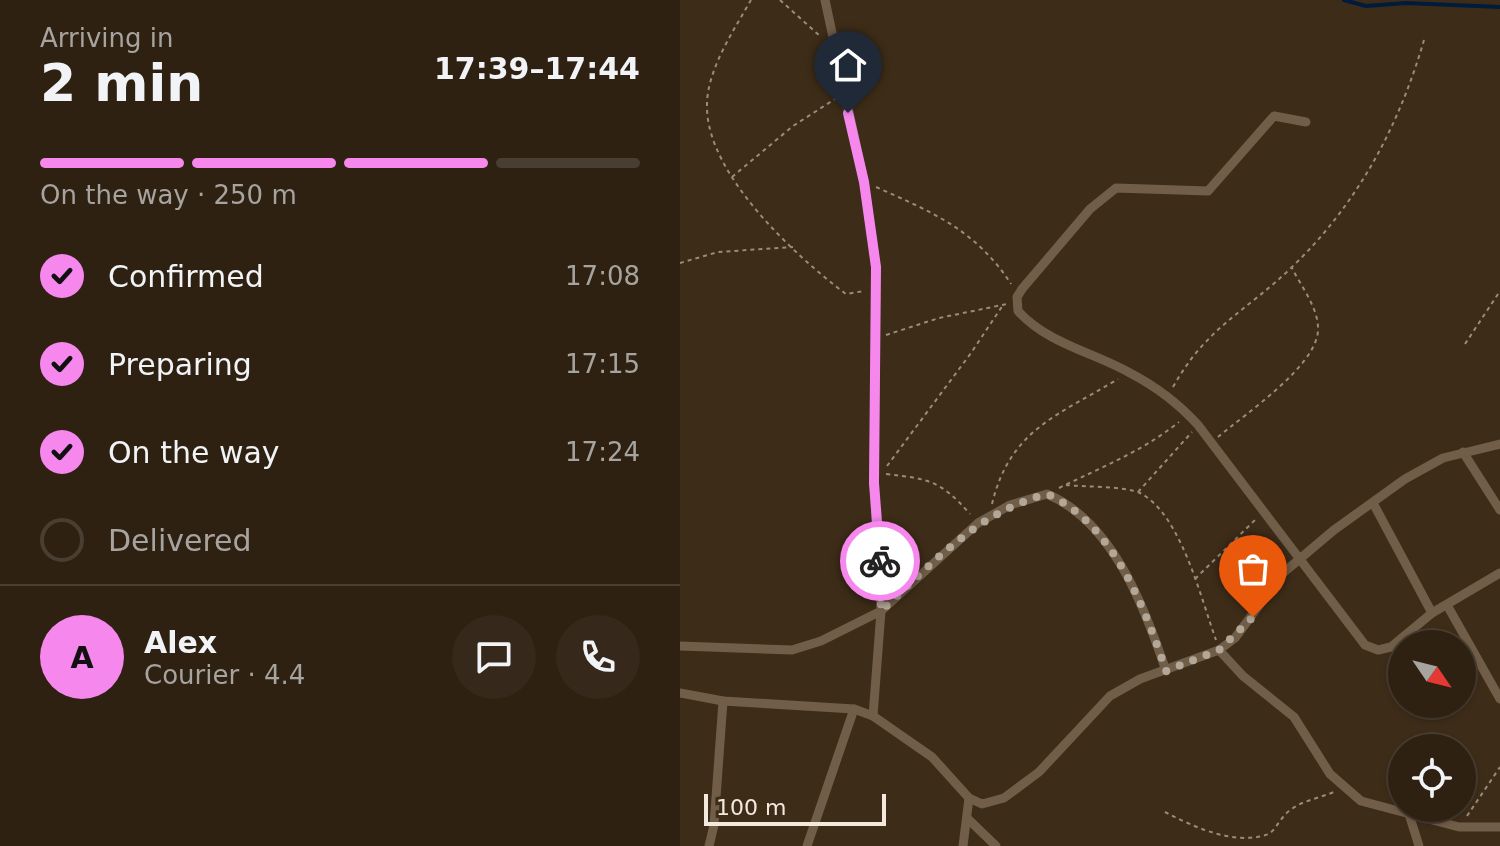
<!DOCTYPE html>
<meta charset="utf-8">
<style>
:root{--surface:#2e2112;--page:#36291b;--text:#f1f3f6;--muted:#a7a39f;--line:#493e32;--accent:#f688ed}
body{margin:0;font-family:"DejaVu Sans",sans-serif;background:var(--page);color:var(--text);height:100vh;display:flex;flex-direction:column;font-size:30px;white-space:nowrap}
*{box-sizing:border-box;margin:0}
p{font-size:26px;color:var(--muted)}
.icon{flex:none;width:44px;height:44px;fill:none;stroke:currentColor;stroke-width:2;stroke-linecap:round;stroke-linejoin:round}
.map{position:relative;flex:1;overflow:hidden}
.drawer{display:flex;flex-direction:column;background:var(--surface);width:680px}
.drawer>*{flex:none}
.needle{width:52px;rotate:125deg}
.fabs{position:absolute;left:708px;top:630px;display:grid;gap:16px}
.fabs a{display:grid;place-items:center;width:88px;height:88px;border-radius:50%;background:var(--surface);box-shadow:0 2px 6px #0004,0 0 0 2px var(--line);font-size:40px}
.scale{position:absolute;left:24px;bottom:20px;width:182px;box-sizing:border-box;padding-left:8px;border:4px solid #f3e9dc;border-top:0;font-size:22px;line-height:28px;white-space:nowrap;color:#f3e9dc;-webkit-text-stroke:6px #3d2c18;paint-order:stroke}
.pin{position:absolute;display:grid;place-items:center;width:68px;height:68px;color:#fff;margin:-82px -34px;border-radius:50% 50% 50% 0;rotate:-45deg;box-shadow:0 0 8px #0007}
.pin .icon{rotate:45deg}
.courier{position:absolute;display:grid;place-items:center;width:80px;height:80px;margin:-40px;border:6px solid #f688ed;border-radius:50%;background:#fff;color:#222;box-shadow:0 2px 10px #0007}
.head em{font-style:normal;font-weight:700}
.head div{display:flex;flex-direction:column-reverse}
.head{display:flex;align-items:center;justify-content:space-between;height:136px;padding:0 40px}
h1{font-size:52px;font-weight:700;line-height:60px}
.bar{display:grid;grid-template-columns:repeat(4,1fr);gap:12px 8px;align-content:center;height:96px;padding:0 40px}
.bar i{height:10px;border-radius:6px;background:var(--line)}
.bar .selected{background:var(--accent)}
.bar p{grid-column:span 4}
.line{display:flex;align-items:center;gap:20px;padding:0 40px;border-top:2px solid var(--line)}
.line div{flex:1}
.round{display:grid;place-items:center;flex:none;width:84px;height:84px;border-radius:42px;background:var(--page)}
ol{padding:0 40px;list-style:none}
li{display:flex;align-items:center;gap:24px;height:88px}
li p{margin-inline-start:auto}
li .icon{padding:8px;border-radius:50%;background:var(--accent);color:#111;stroke-width:4}
li:last-child{color:var(--muted)}
li i{width:44px;height:44px;border:4px solid var(--line);border-radius:50%}
main{display:flex;flex:1;min-height:0}
.map>svg:first-child{display:block}
</style>
<main>
<section class="drawer">
<div class="head"><div><h1>2 min</h1><p>Arriving in</p></div><em>17:39–17:44</em></div>
<div class="bar"><i class="selected"></i><i class="selected"></i><i class="selected"></i><i></i><p>On the way · 250 m</p></div>
<ol>
<li><svg class="icon" aria-label="check" viewBox="0 0 24 24"><path d="M5 12l5 5 9-10"/></svg>Confirmed<p>17:08</p></li>
<li><svg class="icon" aria-label="check" viewBox="0 0 24 24"><path d="M5 12l5 5 9-10"/></svg>Preparing<p>17:15</p></li>
<li><svg class="icon" aria-label="check" viewBox="0 0 24 24"><path d="M5 12l5 5 9-10"/></svg>On the way<p>17:24</p></li>
<li><i></i>Delivered</li>
</ol>
<div class="line" style="height:144px"><b class="round" style="background:var(--accent);color:#111">A</b><div><b>Alex</b><p>Courier · 4.4</p></div><a class="round"><svg class="icon" aria-label="chat" viewBox="0 0 24 24"><path d="M4 5h16v11H9l-5 4z"/></svg></a><a class="round"><svg class="icon" aria-label="phone" viewBox="0 0 24 24"><path d="M5 4h4l2 5-3 2q2 4 5 5l2-3 5 2v4C11 20 4 13 5 4z"/></svg></a></div>
</section>
<div class="map">
<svg width="820" height="846" viewBox="0 0 820 846">
<rect width="100%" height="100%" fill="#3d2c18"/>
<g fill="none" stroke-linecap="round" stroke-linejoin="round">
<!-- stream -->
<polyline stroke="#001b3b" stroke-width="4" points="664,0 686,6 726,3 820,7"/>
<!-- path -->
<g stroke="#998c7b" stroke-width="2" stroke-dasharray="4 4" stroke-linecap="butt">
<path d="M71 0C54 30 26 71 27 107 27 174 115 256 166 294L184 291"/>
<polyline points="100,0 141,37"/>
<polyline points="52,177 113,126 155,99"/>
<path d="M196 187C252 212 296 230 331 284"/>
<polyline points="0,263 38,252 113,247"/>
<polyline points="206,335 259,318 327,304"/>
<polyline points="785,344 820,291"/>
<path d="M493 387C527 326 566 312 613 266 678 203 719 126 744 40"/>
<path d="M538 437C565 414 637 366 638 330 639 309 621 286 612 268"/>
<polyline points="207,466 291,353 323,305"/>
<path d="M206 474C249 479 260 480 290 514"/>
<path d="M386 485C404 487 445 486 460 493 501 514 521 599 536 640"/>
<path d="M379 488C422 467 461 452 499 422"/>
<polyline points="458,492 512,432"/>
<path d="M312 504C330 429 379 415 438 379"/>
<polyline points="515,579 576,519"/>
<path d="M485 812C516 828 555 846 589 834 597 828 601 817 609 811 622 800 641 798 656 791"/>
<polyline points="787,816 820,767"/>
</g>
<!-- minor -->
<g stroke="#715e49" stroke-width="9">
<polyline points="145,0 184,182 196,267 194,483 201,611 193,716"/>
<path d="M626 122 594 116 528 191 436 188 410 209 342 289 337 297 338 311C368 344 413 352 450 373 477 387 498 403 518 425L685 645 698 650 711 647 752 613 820 573"/>
<polyline points="783,452 820,510"/>
<polyline points="693,503 752,613"/>
<polyline points="767,605 820,699"/>
<path d="M0 646 112 650 141 641 201 611 298 523 330 505 367 494C433 522 465 608 486 671"/>
<polyline points="539,650 563,676 614,717 650,774 681,801 779,827 820,827"/>
<polyline points="0,693 43,701 174,709 193,716 252,757 289,798 302,804 324,798 359,772 430,696 460,679 539,650 555,638 603,573 654,530 725,479 763,458 820,444"/>
<polyline points="729,814 739,846"/>
<polyline points="287,818 316,846"/>
<polyline points="29,846 34,825 43,701"/>
<polyline points="127,846 174,709"/>
<polyline points="283,846 289,798"/>
</g>
</g>
<g fill="none" stroke-linecap="round" stroke-linejoin="round">
<!-- done -->
<path stroke="#b3a797" stroke-width="8" stroke-dasharray="0 14.4" d="M200 561 201 611C254 562 296 513 367 494 433 523 465 608 486 671L539 650 573 617"/>
<!-- route -->
<polyline stroke="#f688ed" stroke-width="10" points="168,113 184,182 196,267 194,483 200,561"/>
</g>
</svg>
<div class="fabs">
<a><svg class="needle" viewBox="-14 -14 28 28"><path d="M0-13l5 13h-10z" fill="#e53935"/><path d="M0 13l5-13h-10z" fill="#a7a39f"/></svg></a>
<a><svg class="icon" aria-label="locate" viewBox="0 0 24 24"><circle cx="12" cy="12" r="6"/><path d="M12 2v4M12 18v4M2 12h4M18 12h4"/></svg></a>
</div>
<div class="scale">100 m</div>
<div class="pin" style="left:573px;top:617px;background:#ea580c"><svg class="icon" aria-label="bag" viewBox="0 0 24 24"><path d="M5 8h14l-1 12H6zM9 8a3 3 0 0 1 6 0"/></svg></div>
<div class="pin" style="left:168px;top:113px;background:#1f2937"><svg class="icon" aria-label="home" viewBox="0 0 24 24"><path d="M3 11l9-7 9 7M6 9v11h12V9"/></svg></div>
<div class="courier" style="left:200px;top:561px"><svg class="icon" aria-label="bike" viewBox="0 0 24 24"><circle cx="6" cy="16" r="4"/><circle cx="18" cy="16" r="4"/><path d="M6 16l4-8h5l3 8M10 8l3 8H6M13 5h3"/></svg></div>
</div>
</main>
